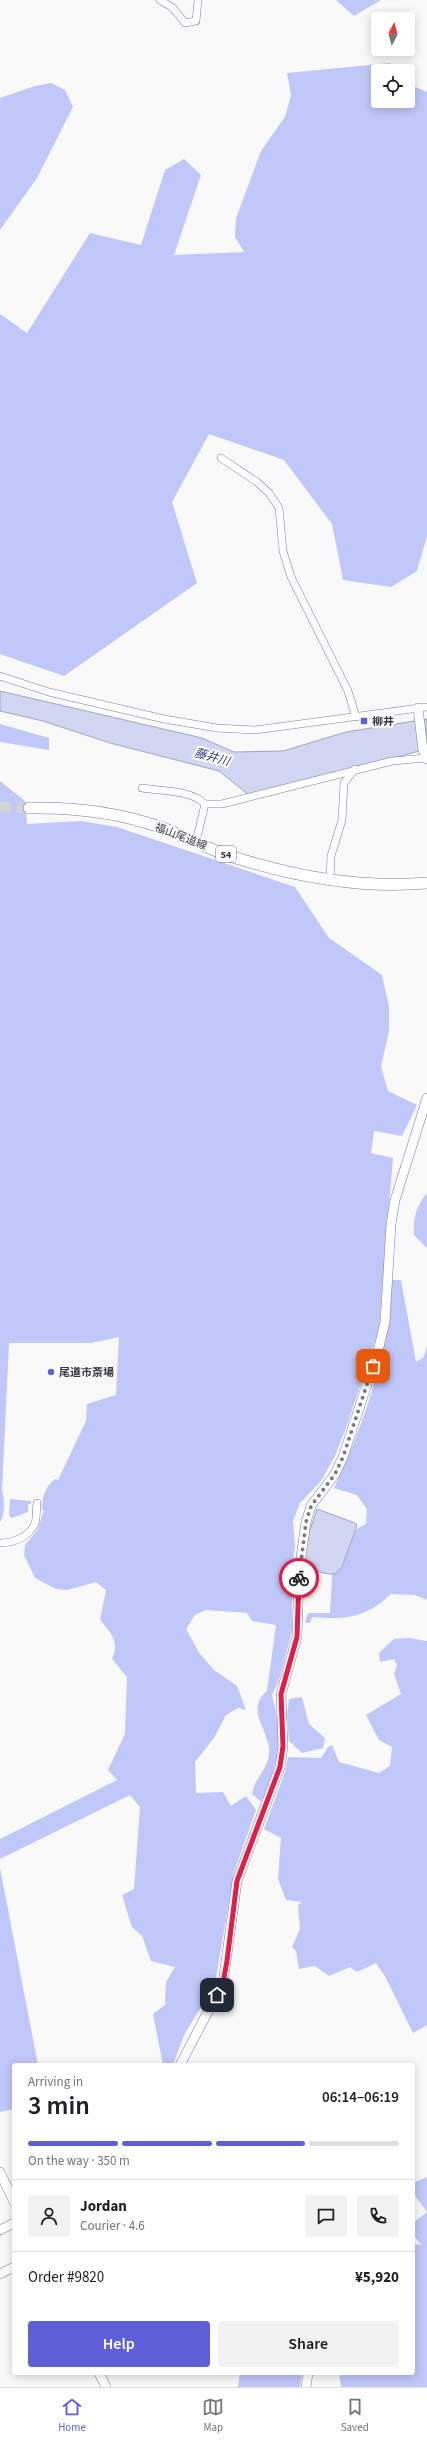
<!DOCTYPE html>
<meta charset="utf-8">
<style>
:root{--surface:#fff;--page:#f2f2f2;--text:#202124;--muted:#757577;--line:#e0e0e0;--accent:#5f5fd8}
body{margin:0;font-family:"Source Sans 3","Noto Sans JP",sans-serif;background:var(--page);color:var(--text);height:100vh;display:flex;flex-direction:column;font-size:15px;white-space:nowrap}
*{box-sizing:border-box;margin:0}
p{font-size:13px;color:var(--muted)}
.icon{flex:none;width:22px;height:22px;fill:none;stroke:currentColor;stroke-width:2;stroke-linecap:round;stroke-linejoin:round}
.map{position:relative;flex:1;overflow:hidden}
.details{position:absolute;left:12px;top:2063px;width:403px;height:312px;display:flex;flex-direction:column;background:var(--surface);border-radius:4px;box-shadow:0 2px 10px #0003}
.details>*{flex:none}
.needle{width:26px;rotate:6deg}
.fabs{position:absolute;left:371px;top:12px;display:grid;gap:8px}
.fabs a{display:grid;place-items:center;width:44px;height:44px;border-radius:4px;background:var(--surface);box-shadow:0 2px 10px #0003;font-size:20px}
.pin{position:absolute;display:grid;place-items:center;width:34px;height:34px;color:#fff;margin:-17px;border-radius:8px;box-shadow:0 2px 6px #0006}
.courier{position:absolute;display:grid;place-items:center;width:40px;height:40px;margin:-20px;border:3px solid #e11d48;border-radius:50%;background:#fff;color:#222;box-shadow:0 1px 5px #0007}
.summary em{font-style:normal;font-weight:600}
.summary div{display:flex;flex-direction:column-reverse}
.summary{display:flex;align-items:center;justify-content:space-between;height:68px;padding:0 16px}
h1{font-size:26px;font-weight:600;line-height:30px}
.bar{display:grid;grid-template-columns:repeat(4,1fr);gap:6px 4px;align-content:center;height:48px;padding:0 16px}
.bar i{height:5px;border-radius:3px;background:var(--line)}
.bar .current{background:var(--accent)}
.bar p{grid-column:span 4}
.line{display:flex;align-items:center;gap:10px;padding:0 16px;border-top:1px solid var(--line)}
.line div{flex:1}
.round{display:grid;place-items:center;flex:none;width:42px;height:42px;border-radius:4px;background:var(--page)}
.button{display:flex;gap:8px;margin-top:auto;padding:8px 16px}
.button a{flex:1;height:46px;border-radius:4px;background:var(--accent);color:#fff;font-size:16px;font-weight:600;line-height:46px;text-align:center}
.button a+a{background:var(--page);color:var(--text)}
.tab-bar{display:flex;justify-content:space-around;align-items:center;height:56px;border-top:1px solid var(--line);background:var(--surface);font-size:11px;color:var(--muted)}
.tab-bar a{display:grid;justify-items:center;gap:2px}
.tab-bar .current{color:var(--accent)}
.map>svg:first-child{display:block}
</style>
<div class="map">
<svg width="427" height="2387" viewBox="0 0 427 2387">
<rect width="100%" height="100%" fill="#f9f9f9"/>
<!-- green -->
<g fill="#c0c7f9">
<polygon points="336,0 381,0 354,16"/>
<polygon points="390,63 395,71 378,71 378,101 408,101 408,84 427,92 427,536 417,571 391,587 343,580 332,524 284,460 209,434 172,502 197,583 64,676 0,654 0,314 27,333 90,233 141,245 165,170 184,159 201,175 174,255 244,252 235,237 236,218 261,151 285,117 291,95 287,73"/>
<polygon points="51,83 65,90 73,107 37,178 0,230 0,98 35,86"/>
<polygon points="0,724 49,738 49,750 0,742"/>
<path d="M0 781 25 801 27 824 81 821 117 827 295 887 329 938 382 975 389 1006V1031L381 1067 388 1091 417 1105 402 1136 374 1131 371 1153 393 1158 379 1329 347 1425 335 1456 321 1481 300 1503 293 1521 295 1546 292 1570V1632L279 1680 272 1695C284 1743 280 1757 261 1802L252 1794C255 1775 271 1768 269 1748 266 1726 246 1709 267 1691L276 1625 252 1621 247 1613 206 1610 195 1615 186 1629 200 1654 214 1670 237 1686 246 1710 238 1708 226 1715 214 1738 195 1762 196 1793 223 1792 231 1806 246 1796 256 1810 234 1872 215 1984 184 2035 173 2065H163L153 2014 165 2005 166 1982 175 1967 151 1961 142 1936 132 1927 122 1895 134 1889 140 1807 130 1795 0 1859V1839L117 1780 108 1770 125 1734 127 1677 112 1659C120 1642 111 1633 100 1620L106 1590 96 1582 67 1590 56 1589 35 1578 24 1555 25 1545 37 1531 44 1510H42C42 1497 45 1487 55 1479L58 1480 86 1421 87 1404 116 1395 119 1337 91 1343H9L2 1491C5 1499 5 1515 0 1522Z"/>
<path d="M427 1193V1248L414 1235C413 1217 416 1207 427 1193Z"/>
<path d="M392 1280H401L416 1362 424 1357 427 1345V1600L415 1595 391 1594C365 1618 347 1620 312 1617L310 1623H305L308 1613H330L333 1562 350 1545 356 1529 366 1524 367 1509 357 1495 334 1488C366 1420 387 1355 392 1280Z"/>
<polygon points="10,1499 31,1501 31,1504 28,1504 28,1512 12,1518 9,1516"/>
<polygon points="409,1638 427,1641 427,2025 413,2033 386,1978 376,1963 357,1972 350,1967 329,1976 315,1966 299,1969 296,1951 292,1947 300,1929 298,1905 302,1902 286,1900 278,1879 281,1838 264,1829 285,1772 288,1757 321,1758 328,1747 332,1745 339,1762 379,1773 390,1766 392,1747 379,1740 366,1715 401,1694 394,1674 397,1665 394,1659 380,1662 379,1653 394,1639"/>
<polygon points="302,1697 309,1724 325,1738 323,1748 302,1753 289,1741 287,1716 289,1699"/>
<polygon points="0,1868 38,2065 14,2065 14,2109 0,2112"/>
<polygon points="427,2177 427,2212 413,2193 413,2183"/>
<polygon points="427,2212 427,2387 341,2387 339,2373 413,2373 413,2244 421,2245 413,2234 413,2223"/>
<polygon points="240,2373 302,2373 300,2387 238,2387"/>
</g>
<!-- water -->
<g fill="#d1d6f2" stroke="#a2a6be">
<polygon points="0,691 202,738 234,752 283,751 346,732 427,719 427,749 250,796 219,771 110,743 43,721 0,711"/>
<path d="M317 1509 355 1523 357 1525 342 1567 335 1574C325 1575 312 1570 304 1563L308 1536Z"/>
</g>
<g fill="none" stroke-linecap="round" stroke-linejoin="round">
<!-- primary-tunnel -->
<polyline stroke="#d2d2d5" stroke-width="11" stroke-dasharray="11 5.5" stroke-linecap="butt" points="0,807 29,808"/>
<defs>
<g id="minor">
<polyline points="160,0 173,8 185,23 196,21 198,0"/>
<polyline points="221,458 257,482 269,493 279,508 283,551 291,577 348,691 356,717"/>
<polyline points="0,676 49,692 164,719 217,728 255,730 427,707"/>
<path d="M142 788C161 791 191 790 205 804H222L392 761 426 758"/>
<polyline points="196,842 205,804"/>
<polyline points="330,879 331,856 342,820 344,783 355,769"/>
<path d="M0 1543C13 1543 30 1537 35 1523 37 1518 36 1509 37 1503"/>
</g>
<g id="tertiary">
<polyline points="418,708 423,750 427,759"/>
<polyline points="180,2065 223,1983 237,1881 280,1767 283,1746 281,1694 297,1637 299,1571 306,1522 311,1506 335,1474 343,1457 378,1351 385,1322 391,1224 395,1200 427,1098"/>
<polyline points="0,2172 14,2202"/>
<polyline points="0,2230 14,2223"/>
<polyline points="0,2274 14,2267"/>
<polyline points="99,2373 106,2387"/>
<polyline points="306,2387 308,2373"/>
</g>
<path id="primary" d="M29 808C75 807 117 812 160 827 183 835 204 847 227 855 291 876 360 889 427 883"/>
</defs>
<!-- minor casing -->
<use href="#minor" stroke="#797e9e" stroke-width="8"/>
<!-- tertiary casing -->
<use href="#tertiary" stroke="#797e9e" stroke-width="10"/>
<!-- primary casing -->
<use href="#primary" stroke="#797e9e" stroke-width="12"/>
<!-- minor -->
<use href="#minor" stroke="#fff" stroke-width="7"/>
<!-- tertiary -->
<use href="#tertiary" stroke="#fff" stroke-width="9"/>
<!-- primary -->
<use href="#primary" stroke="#fff" stroke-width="11"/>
</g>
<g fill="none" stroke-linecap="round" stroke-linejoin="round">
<!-- done -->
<polyline stroke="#7a7b84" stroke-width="4" stroke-dasharray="0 7.2" points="299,1578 306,1522 311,1506 335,1474 343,1457 373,1366"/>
<!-- route -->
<polyline stroke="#e11d48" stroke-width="5" points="217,1995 223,1983 227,1961 237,1881 280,1767 283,1746 281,1694 297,1637 299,1578"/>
</g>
<!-- markers -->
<g fill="#5f5fd8" stroke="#fff" stroke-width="1.5">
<rect x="360" y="717" width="8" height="8" rx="2"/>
<circle cx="51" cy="1372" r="4"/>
</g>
<g text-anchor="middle" stroke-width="4" stroke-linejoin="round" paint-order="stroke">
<!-- shield labels -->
<rect fill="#fff" stroke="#72737d" stroke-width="1" x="216" y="846" width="20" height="16" rx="3"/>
<g font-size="10" font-weight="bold" fill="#353745">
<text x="226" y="858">54</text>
</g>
<!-- poi labels -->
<g font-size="11" font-weight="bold" fill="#353745" stroke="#fff" text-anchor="start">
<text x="372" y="725">柳井</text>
<text x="59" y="1376">尾道市斎場</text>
</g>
<!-- street labels -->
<g font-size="11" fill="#353745" stroke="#fff">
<text transform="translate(181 836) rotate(21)" y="4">福山尾道線</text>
</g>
<!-- water labels -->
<g font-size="12" font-style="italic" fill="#343382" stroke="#fff">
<text transform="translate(212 757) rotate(15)" y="4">藤井川</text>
</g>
</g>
</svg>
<div class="fabs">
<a><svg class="needle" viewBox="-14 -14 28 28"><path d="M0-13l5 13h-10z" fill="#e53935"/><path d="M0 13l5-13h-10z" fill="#757577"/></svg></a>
<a><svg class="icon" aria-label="locate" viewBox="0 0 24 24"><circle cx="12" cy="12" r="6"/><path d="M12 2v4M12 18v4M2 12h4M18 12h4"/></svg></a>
</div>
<div class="pin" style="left:373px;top:1366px;background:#ea580c"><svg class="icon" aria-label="bag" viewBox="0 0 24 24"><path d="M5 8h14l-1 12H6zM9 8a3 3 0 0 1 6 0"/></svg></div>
<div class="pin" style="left:217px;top:1995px;background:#1f2937"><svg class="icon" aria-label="home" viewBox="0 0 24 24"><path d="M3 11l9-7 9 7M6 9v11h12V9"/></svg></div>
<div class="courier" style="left:299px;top:1578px"><svg class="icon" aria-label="bike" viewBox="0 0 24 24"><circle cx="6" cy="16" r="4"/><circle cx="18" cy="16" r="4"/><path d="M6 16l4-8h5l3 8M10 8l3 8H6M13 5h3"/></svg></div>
<section class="details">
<div class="summary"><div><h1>3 min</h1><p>Arriving in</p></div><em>06:14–06:19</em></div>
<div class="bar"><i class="current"></i><i class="current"></i><i class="current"></i><i></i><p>On the way · 350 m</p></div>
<div class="line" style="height:72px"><a class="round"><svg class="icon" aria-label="person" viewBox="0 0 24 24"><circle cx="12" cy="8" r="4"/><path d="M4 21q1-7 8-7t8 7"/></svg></a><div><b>Jordan</b><p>Courier · 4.6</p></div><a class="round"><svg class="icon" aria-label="chat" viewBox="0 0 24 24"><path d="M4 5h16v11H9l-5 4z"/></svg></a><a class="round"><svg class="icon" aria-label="phone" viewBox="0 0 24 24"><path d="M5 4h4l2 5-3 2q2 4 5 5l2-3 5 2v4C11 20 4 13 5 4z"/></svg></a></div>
<div class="line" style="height:52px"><div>Order #9820</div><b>¥5,920</b></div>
<div class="button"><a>Help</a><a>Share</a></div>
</section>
</div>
<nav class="tab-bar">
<a class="current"><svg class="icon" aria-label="home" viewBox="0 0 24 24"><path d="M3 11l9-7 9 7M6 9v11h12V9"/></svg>Home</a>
<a><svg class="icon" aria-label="map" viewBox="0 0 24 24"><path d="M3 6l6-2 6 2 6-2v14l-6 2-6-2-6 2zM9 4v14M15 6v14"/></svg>Map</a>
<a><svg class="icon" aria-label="saved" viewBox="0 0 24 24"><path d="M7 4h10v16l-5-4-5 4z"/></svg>Saved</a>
</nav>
